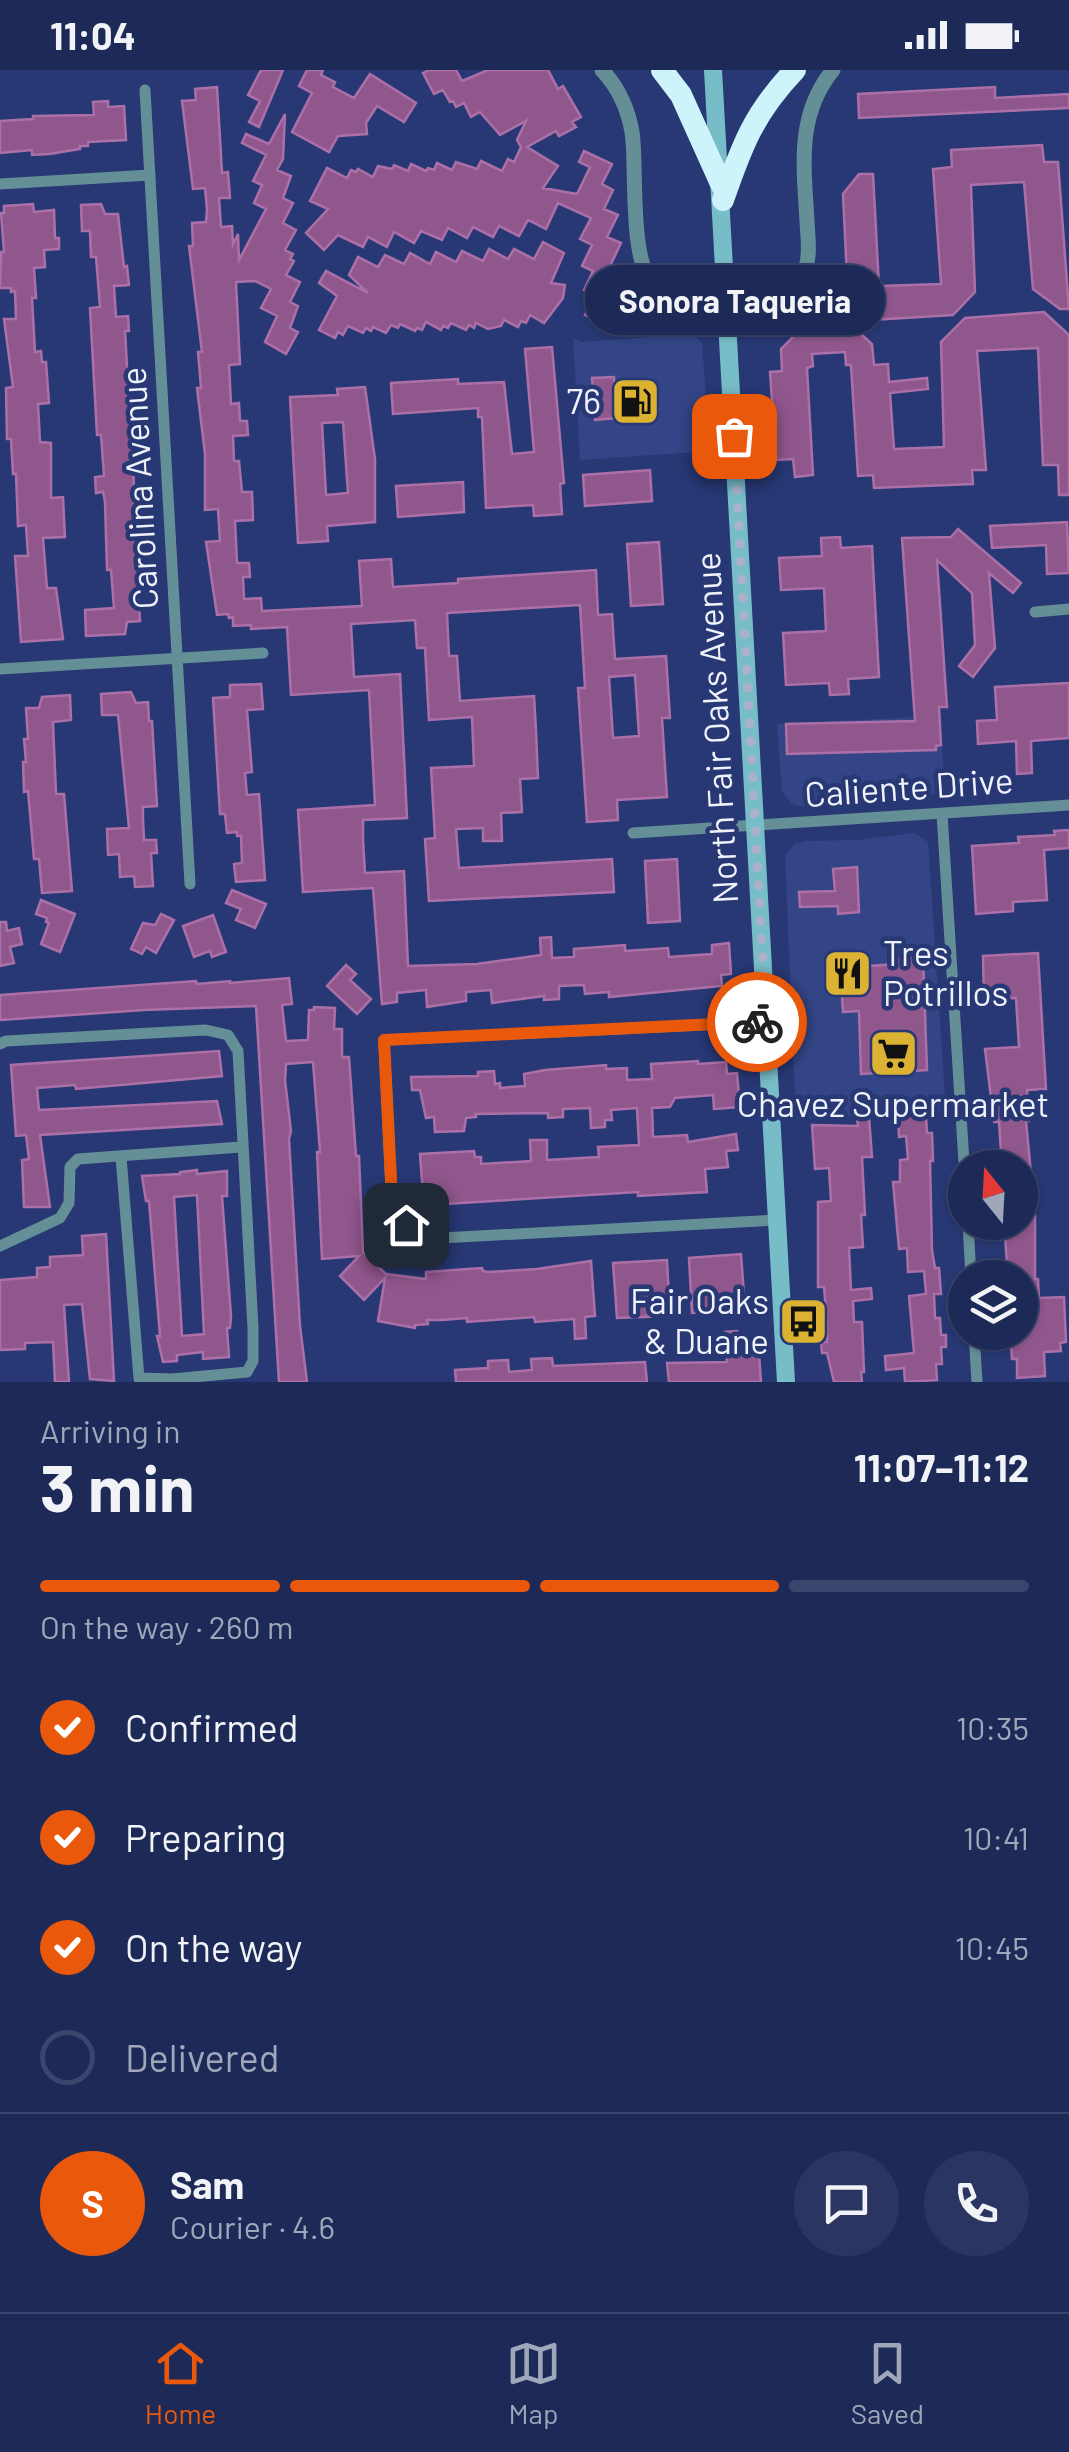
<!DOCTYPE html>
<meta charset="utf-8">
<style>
:root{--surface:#1d2a58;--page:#2a3661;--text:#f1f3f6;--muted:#a0a7ba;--line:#3b466e;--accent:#ea580c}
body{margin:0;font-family:Barlow,sans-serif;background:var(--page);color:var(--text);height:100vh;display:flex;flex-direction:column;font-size:38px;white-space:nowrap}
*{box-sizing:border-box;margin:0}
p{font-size:32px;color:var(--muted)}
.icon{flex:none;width:55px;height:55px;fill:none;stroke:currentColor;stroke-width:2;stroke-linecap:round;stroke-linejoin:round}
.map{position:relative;height:1312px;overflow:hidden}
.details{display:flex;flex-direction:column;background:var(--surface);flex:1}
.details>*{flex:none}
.needle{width:65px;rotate:342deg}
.tools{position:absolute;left:948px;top:1080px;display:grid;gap:20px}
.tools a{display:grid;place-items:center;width:90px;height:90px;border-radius:50%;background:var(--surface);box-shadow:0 2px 8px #0004,0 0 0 2px var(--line);font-size:50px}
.pin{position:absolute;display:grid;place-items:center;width:85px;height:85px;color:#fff;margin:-42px;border-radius:20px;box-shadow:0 5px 15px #0006}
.courier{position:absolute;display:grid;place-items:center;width:100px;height:100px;margin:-50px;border:8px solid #ea580c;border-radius:50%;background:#fff;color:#222;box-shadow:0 2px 12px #0007}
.bubble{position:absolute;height:70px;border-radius:35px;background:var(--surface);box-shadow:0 2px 8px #0004,0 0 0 2px var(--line);font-size:32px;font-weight:700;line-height:70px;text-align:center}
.headline em{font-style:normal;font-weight:700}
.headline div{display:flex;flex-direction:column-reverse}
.headline{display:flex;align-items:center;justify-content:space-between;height:170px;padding:0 40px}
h1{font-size:65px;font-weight:700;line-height:75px}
.bar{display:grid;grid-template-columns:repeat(4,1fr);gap:15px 10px;align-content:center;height:120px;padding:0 40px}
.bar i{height:12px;border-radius:8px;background:var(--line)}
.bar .current{background:var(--accent)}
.bar p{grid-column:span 4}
.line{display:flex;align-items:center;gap:25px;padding:0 40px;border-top:2px solid var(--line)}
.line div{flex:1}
.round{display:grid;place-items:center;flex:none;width:105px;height:105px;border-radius:52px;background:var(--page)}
ol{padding:0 40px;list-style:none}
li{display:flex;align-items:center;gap:30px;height:110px}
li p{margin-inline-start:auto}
li .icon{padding:10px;border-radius:50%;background:var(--accent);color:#fff;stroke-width:4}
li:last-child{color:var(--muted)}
li i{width:55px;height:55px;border:5px solid var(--line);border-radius:50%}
.status{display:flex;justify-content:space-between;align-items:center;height:70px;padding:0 50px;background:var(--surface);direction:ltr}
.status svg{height:28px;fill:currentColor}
.dock{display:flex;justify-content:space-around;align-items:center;height:140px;border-top:2px solid var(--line);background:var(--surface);font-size:28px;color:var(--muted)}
.dock a{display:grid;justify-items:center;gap:5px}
.dock .current{color:var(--accent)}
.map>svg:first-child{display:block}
</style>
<div class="status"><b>11:04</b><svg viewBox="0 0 49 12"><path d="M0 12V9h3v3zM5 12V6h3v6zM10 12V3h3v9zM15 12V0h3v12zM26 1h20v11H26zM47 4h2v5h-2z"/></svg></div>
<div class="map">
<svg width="1069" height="1312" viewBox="0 0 1069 1312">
<rect width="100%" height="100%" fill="#273875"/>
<!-- built -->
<g fill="#334587">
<polygon points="692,264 702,273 710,381 580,390 573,268 583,272"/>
<polygon points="940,646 945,723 803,737 792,734 782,722 777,654"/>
<polygon points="915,763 928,772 946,1042 796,1049 785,785 795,774 807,771 857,770"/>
</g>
<!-- building -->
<g fill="#90578d" stroke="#ac70a8" stroke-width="2.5" fill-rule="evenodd">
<polygon points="261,0 283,0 259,57 249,52 260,31 248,25"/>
<polygon points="307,0 323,0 321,5 335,12 333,17 354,28 370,4 416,33 404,52 377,36 366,53 367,64 338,66 329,82 292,62 312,23 299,16"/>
<polygon points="429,0 456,0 462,11 488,0 548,0 558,19 563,16 581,47 572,52 576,57 559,66 556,61 527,77 558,96 543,118 577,124 590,97 579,92 584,81 612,94 602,114 613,120 604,139 618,145 607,167 621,173 611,194 623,200 613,219 625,224 614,246 623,250 617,261 585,245 595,226 584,220 593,201 582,196 592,175 580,169 591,148 558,133 546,159 528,150 519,166 499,156 493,167 473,157 467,168 448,158 442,170 421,161 414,173 394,162 387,177 368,167 363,177 338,165 324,180 306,163 328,139 310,131 327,98 347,108 351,100 356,102 358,99 373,107 378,96 392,99 394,95 408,101 411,94 426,101 428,98 434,100 437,93 452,100 456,92 477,99 481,91 502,101 508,89 514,92 521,77 517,70 526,51 500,65 480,42 471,47 464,33 456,37 453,31 450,32 443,20 434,24 423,3"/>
<path d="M217 17 222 103 228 102 230 128H219L221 157 232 156 233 174 238 164 239 190 266 139 254 133 262 115 253 111 266 85 242 73 246 64 269 74 285 44 283 89 277 100 291 106 283 128 293 133 283 153 296 160 285 180 293 184 290 189 294 191 286 205 300 212 290 232 298 236 290 258 298 262 286 284 265 272 277 246 261 238 271 219 255 211 236 212 240 294 229 295 231 334 239 333 240 351H247L248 365 233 366 234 391H239L242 422H252L253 450 235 451 237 493H249L250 507H243L244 529 261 528 262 541 362 536 359 491 391 489 393 517 458 513V509L596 500 598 545 612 544 615 589 666 586 670 648H662L667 727 617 730 618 750 587 752 578 618H585L580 535 447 543 449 586H457L460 631 534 626 536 660 538 708 520 709 522 742 501 743 502 771H483V758L456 759 459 798 612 789 614 822 429 831 425 769 435 768 431 698 474 696 472 647 429 650 425 578H417L415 550 351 554 354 607 400 604 407 748 363 750V770L365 803 404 801 408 896 477 894 541 885 540 868 551 867 552 888 574 887V879L625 875V881L668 878 669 887 712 884V875L729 873 731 904 721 905 722 916 609 927V922L585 924 584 915 559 916V929L544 930V926L492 933 491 920 466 922V931L427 937 426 920 397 923V932L382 934 373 818 303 822 298 740 375 735 369 620 291 625 287 557 251 559V555L233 556V547L229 548 228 544 217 545 206 472 220 471 218 439 205 440V384L197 318H201L198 282H202L189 176H193L192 153 206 152 207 140 205 118 193 119 182 31 196 30 195 19ZM635 605 639 666 613 668 609 607Z"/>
<polygon points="995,17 995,28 1069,24 1069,38 859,48 858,24"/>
<polygon points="108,31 108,37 124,36 126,70 88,72 88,76 80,76 80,79 50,84 32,85 32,80 0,83 0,51 33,49 33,46 94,45 93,32"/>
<polygon points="1042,75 1044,92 1058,92 1069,239 1060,239 1033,219 1024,112 971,115 975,222 953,245 872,250 848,229 843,124 859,104 873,104 879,216 941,214 933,99 952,97 951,80"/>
<polygon points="33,134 34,142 54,140 55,168 59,168 59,179 44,180 45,197 34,198 36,228 32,228 35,282 41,281 42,292 46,292 49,333 38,334 40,372 51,373 51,428 63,427 65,467 43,468 47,518 56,518 63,569 21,572 15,486 28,486 26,455 18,456 16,404 13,404 11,369 7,369 6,318 13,317 4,249 16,249 15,221 11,222 11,218 0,218 1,182 4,182 1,143 4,143 4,136"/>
<polygon points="101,134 105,144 118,144 124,197 127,196 129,215 114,216 116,247 128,246 129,261 125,261 128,313 131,333 135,333 136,351 133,351 134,435 138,435 139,484 143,484 144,498 140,498 141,520 138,521 140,551 127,552 125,564 86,566 85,540 114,538 111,500 107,500 105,432 103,422 96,423 95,407 104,406 101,365 97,365 90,238 100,237 96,187 91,187 90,161 82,161 81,135"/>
<polygon points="543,172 564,183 551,213 565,215 563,228 544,253 530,245 526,253 521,251 518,257 504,250 501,256 488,259 476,253 474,258 469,255 466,260 451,253 448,258 443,256 441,260 426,252 422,260 417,258 415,261 400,254 398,258 391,255 386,263 373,257 371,261 366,258 363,263 348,256 343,265 338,262 335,268 319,260 337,226 319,213 326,201 368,223 349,205 358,187 378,197 385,185 404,194 410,183 430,194 436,182 456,192 462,181 483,191 489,179 508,189 514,179 534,189"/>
<polygon points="1044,242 1069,265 1069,425 1059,425 1058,395 1043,395 1038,278 977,281 986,400 972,400 973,414 874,418 873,405 858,406 851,295 846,295 845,282 812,284 813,296 807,298 813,405 795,407 793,389 776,390 770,302 782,301 781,279 805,255 847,251 872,274 874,295 888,294 889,312 927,308 928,319 890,323 894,379 944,377 941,272 965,248"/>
<polygon points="552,277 564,413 560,414 562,444 534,446 533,435 486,438 482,347 478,347 478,338 393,344 391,313 458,309 458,314 504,312 512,384 534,382 525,279"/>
<polygon points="614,307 615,326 657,325 658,340 616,341 617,348 595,350 592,308"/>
<path d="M365 317 375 389V452L327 456 328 471 298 473 290 327 338 325 337 319ZM343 352 348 423 326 425 322 353Z"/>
<polygon points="650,400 652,431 585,436 583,405"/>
<polygon points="463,412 464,442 398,447 396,416"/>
<polygon points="1067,452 1069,503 1047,504 1046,475 992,478 990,456"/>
<polygon points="958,459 1021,513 1013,523 989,503 995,578 973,607 959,596 975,575 972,523 937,490 947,637 939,637 941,675 936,676 936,680 787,684 786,654 915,651 902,468 951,467"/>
<polygon points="840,467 841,478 872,476 879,607 848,609 849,624 830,625 829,613 786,615 783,563 826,561 824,518 781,520 779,488 822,486 821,468"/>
<polygon points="659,472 663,534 631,536 627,474"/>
<polygon points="1069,613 1069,668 1031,671 1032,703 1017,704 1016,671 978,674 977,651 997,650 995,617"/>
<polygon points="261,614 263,639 247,640 252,702 245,703 247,725 259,724 265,810 236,812 234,794 242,793 241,766 237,766 237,762 227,763 225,744 220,744 213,628 230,627 230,615"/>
<polygon points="131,622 136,633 148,632 149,651 152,651 157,736 143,737 143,749 144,770 156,770 157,783 151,783 153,816 135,817 134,806 120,807 119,784 108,785 107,759 129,758 118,645 102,645 101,624"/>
<polygon points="70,625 71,650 53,652 56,724 64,724 72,821 42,823 39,789 34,789 28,721 24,722 23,692 26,692 24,669 28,669 26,638 39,638 42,627"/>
<polygon points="1069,760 1069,778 1044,780 1047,830 1013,832 1013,841 976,844 972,776 1019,773 1018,767 1055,765 1054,761"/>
<polygon points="677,789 680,851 648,853 645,791"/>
<polygon points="857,797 859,842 838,844 838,836 800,837 799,822 835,821 833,799"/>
<polygon points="232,820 266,834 255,858 236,850 241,839 226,833"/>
<polygon points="41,830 75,844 60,882 41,874 49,853 46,852 47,848 36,844"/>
<polygon points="161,844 174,850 156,883 146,877 142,884 131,879 143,853 155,855"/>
<polygon points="213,845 226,882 212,887 210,881 194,887 183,856"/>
<polygon points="0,852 6,852 7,861 19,858 22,874 10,877 14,893 0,896"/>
<polygon points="1038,883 1046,1019 1027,1020 1029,1051 1026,1051 1035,1145 1035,1209 1038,1209 1039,1228 1064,1227 1066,1272 1060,1273 1061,1281 1044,1282 1045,1306 1017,1308 1017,1289 1012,1289 1010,1262 1020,1262 1020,1206 1002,1207 1001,1194 1007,1194 1004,1152 1020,1152 1020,1098 1002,1098 999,1052 994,1052 985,979 1019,977 1016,928 984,930 983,886"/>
<polygon points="923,887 927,1000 861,1004 859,941 843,942 840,898 898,894 898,889"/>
<polygon points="346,895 356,904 350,910 371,929 357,944 327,916"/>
<polygon points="289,908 292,934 282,935 286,971 308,970 309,940 314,940 314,937 335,938 334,959 342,959 342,987 349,987 356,1086 359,1086 363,1182 386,1204 426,1209 426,1202 482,1198 483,1201 488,1202 537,1199 591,1191 595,1246 585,1247 586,1268 575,1269 574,1249 535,1252 534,1247 467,1252 467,1248 442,1250 427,1250 428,1254 415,1255 415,1258 378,1251 385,1208 364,1230 340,1206 359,1186 322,1189 317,1082 320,1082 313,992 286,994 285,1010 291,1061 289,1069 300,1256 307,1312 279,1312 256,936 144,940 0,950 0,925 196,911 197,914 230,911 230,913"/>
<polygon points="219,981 222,1006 76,1019 75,1015 37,1018 39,1040 217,1031 222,1054 40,1065 50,1137 24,1137 22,1090 29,1089 26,1065 16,1066 11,995"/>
<polygon points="698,991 698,994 726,992 727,1004 737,1003 740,1037 714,1039 713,1025 675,1028 670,1037 652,1038 653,1067 687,1065 688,1072 736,1064 738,1080 726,1081 728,1097 705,1099 707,1122 638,1126 638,1122 445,1134 445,1137 424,1138 420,1084 474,1081 475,1087 481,1087 481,1094 531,1091 530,1070 547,1070 547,1090 599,1087 598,1077 639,1075 637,1038 611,1040 612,1050 605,1050 605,1057 591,1058 590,1038 563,1039 563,1047 548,1048 548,1043 475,1044 476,1047 466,1048 464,1061 435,1062 434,1047 426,1048 420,1020 412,1020 411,1007 478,1006 478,1002 494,1001 495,1014 500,1013 500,1018 525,1016 524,1004 545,1000 606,995 606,999 627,998 627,1010 652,1009 651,994"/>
<polygon points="926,1045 927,1063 932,1063 933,1091 930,1091 932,1180 935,1198 939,1198 941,1224 934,1224 935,1248 940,1248 941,1265 946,1265 946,1277 941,1277 942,1294 936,1294 937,1310 905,1312 904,1298 886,1300 885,1286 914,1283 909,1226 926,1224 924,1201 908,1202 907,1178 899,1179 893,1112 900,1112 900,1090 908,1089 906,1066 899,1067 898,1046"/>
<polygon points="869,1047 872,1087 862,1087 865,1145 861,1145 863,1177 849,1178 851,1220 871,1218 872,1229 853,1231 854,1252 862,1252 864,1302 861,1302 862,1312 834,1312 827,1283 822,1283 821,1272 827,1272 827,1254 824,1217 818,1217 818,1132 831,1131 829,1098 815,1099 812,1055 858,1056 857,1048"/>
<path d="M197 1100V1104L227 1101V1126H222L231 1246 230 1258H227L229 1287 203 1289V1282L177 1285V1291L163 1292 157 1266H160L149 1131H146L142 1106 180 1104V1102ZM197 1125 204 1264 182 1266 174 1127Z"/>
<polygon points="106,1164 114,1311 90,1309 82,1234 64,1235 69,1312 55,1312 53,1272 25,1273 25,1279 0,1280 0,1210 37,1207 37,1198 50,1197 50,1187 83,1185 82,1166"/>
<polygon points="741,1184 745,1239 692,1243 689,1188"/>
<polygon points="667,1190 670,1246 617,1248 613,1193"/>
<polygon points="737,1261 738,1285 759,1284 761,1312 669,1312 667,1293 727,1292 725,1262"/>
<polygon points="552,1288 553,1296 645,1292 647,1312 456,1312 455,1300 488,1298 488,1291 508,1290 509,1302 532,1300 531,1289"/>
</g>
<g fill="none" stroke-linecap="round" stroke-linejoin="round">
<!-- minor -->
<g stroke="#658f96" stroke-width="11">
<polyline points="145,20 190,814"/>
<polyline points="0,114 150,105"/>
<polyline points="1035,542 1069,539"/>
<polyline points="0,599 263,583"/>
<polyline points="942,744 965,1108"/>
<polyline points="633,763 1069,735"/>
<path d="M766 952 384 970 391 1118C394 1149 411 1165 441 1168L778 1150"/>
<polyline points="0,974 6,971 206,960 228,965 238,981 253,1258 253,1291 247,1302 172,1309 139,1308 121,1087"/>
<polyline points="968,1152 971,1208"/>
<polyline points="0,1176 60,1148 69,1133 70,1097 78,1089 241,1077"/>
<polyline points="974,1262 977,1312"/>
</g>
<!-- tertiary -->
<path stroke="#658f96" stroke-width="15" d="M602 0C618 17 628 39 632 62 638 99 626 205 662 223 680 231 704 227 723 226 753 225 780 226 803 206 811 188 808 170 807 151 804 96 796 45 833 0"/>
<!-- secondary -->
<polyline stroke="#77bdc8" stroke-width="18" points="713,0 786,1312"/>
<!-- motorway -->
<g stroke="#ccf4fa" stroke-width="22">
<polyline points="662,0 681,25 722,116"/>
<path d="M723 130C742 75 754 43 795 0"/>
</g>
</g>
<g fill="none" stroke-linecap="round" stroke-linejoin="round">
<!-- done -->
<polyline stroke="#a9b1cb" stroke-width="10" stroke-dasharray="0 18" points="734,366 766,952 757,952"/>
<!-- route -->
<polyline stroke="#ea580c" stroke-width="12" points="406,1155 392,1130 384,970 757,952"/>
</g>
<!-- icons -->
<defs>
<symbol id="fuel-square" viewBox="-11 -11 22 22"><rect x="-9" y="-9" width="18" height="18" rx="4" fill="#dcb233" stroke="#273875"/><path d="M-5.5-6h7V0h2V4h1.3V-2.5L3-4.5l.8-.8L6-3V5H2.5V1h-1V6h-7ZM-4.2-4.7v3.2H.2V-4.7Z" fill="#111"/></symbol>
<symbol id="restaurant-square" viewBox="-11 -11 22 22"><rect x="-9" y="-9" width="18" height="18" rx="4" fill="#dcb233" stroke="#273875"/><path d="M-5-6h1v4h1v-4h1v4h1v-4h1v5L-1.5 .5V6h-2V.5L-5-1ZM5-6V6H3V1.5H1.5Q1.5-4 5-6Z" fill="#111"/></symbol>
<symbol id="supermarket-square" viewBox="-11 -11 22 22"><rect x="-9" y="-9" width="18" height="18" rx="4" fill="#dcb233" stroke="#273875"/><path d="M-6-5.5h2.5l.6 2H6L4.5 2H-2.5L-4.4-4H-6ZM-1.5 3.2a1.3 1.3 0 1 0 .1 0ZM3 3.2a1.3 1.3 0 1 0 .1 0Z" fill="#111"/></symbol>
<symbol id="bus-square" viewBox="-11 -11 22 22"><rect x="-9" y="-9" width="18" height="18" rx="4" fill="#dcb233" stroke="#273875"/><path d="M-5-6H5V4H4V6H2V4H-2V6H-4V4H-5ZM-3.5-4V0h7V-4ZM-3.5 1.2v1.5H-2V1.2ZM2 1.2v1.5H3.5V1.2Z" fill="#111"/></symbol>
</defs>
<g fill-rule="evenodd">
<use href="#fuel-square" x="608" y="304" width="55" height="55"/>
<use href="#restaurant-square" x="820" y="876" width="55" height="55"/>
<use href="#supermarket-square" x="866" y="956" width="55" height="55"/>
<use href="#bus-square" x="776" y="1224" width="55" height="55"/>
</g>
<g text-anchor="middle" stroke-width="9" stroke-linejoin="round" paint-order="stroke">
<!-- poi labels -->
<g font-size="35" fill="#eff2f9" stroke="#273875" text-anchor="end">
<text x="601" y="344">76</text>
<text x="883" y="896" text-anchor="start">Tres<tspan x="883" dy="40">Potrillos</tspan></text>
<text x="893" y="1047" text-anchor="middle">Chavez Supermarket</text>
<text x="769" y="1244">Fair Oaks<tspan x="769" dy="40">&amp; Duane</tspan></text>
</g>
<!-- street labels -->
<g font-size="35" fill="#eff2f9" stroke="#273875">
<text transform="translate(140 418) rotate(-93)" y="12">Carolina Avenue</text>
<text transform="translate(717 658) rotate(-93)" y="12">North Fair Oaks Avenue</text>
<text transform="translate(909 718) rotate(-4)" y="12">Caliente Drive</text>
</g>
</g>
</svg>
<div class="tools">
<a><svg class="needle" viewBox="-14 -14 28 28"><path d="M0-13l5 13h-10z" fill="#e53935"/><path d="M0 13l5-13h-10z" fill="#a0a7ba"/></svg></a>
<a><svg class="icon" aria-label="layers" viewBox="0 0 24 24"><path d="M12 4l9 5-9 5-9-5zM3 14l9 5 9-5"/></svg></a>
</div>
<div class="pin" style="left:734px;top:366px;background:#ea580c"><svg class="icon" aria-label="bag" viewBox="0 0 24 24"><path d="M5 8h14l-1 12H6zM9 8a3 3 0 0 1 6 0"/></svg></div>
<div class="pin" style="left:406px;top:1155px;background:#1f2937"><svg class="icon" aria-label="home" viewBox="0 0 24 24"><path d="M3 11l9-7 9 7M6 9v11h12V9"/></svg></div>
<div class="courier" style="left:757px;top:952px"><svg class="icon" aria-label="bike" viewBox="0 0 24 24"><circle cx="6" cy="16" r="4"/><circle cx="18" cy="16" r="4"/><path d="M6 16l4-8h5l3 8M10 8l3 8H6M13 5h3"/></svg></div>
<div class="bubble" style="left:585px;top:195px;width:300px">Sonora Taqueria</div>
</div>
<section class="details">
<div class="headline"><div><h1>3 min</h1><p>Arriving in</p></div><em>11:07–11:12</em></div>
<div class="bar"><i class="current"></i><i class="current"></i><i class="current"></i><i></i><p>On the way · 260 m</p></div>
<ol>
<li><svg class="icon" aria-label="check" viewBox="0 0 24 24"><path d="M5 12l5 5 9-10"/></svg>Confirmed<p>10:35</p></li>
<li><svg class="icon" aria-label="check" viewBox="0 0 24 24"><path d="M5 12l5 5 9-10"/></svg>Preparing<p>10:41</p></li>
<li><svg class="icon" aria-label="check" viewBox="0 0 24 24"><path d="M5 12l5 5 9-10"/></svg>On the way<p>10:45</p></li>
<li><i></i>Delivered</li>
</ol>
<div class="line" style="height:180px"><b class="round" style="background:var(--accent);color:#fff">S</b><div><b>Sam</b><p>Courier · 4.6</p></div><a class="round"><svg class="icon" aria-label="chat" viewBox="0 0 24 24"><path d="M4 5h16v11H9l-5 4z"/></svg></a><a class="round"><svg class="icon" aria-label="phone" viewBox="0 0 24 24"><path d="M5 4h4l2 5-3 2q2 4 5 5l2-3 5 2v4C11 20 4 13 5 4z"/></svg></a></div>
</section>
<nav class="dock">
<a class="current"><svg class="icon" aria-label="home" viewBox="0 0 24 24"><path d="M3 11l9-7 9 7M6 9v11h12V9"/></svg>Home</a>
<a><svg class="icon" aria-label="map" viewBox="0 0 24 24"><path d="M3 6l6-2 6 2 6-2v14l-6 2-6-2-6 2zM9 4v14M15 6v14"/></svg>Map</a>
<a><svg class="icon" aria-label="saved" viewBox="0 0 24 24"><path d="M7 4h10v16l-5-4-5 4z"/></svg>Saved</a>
</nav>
